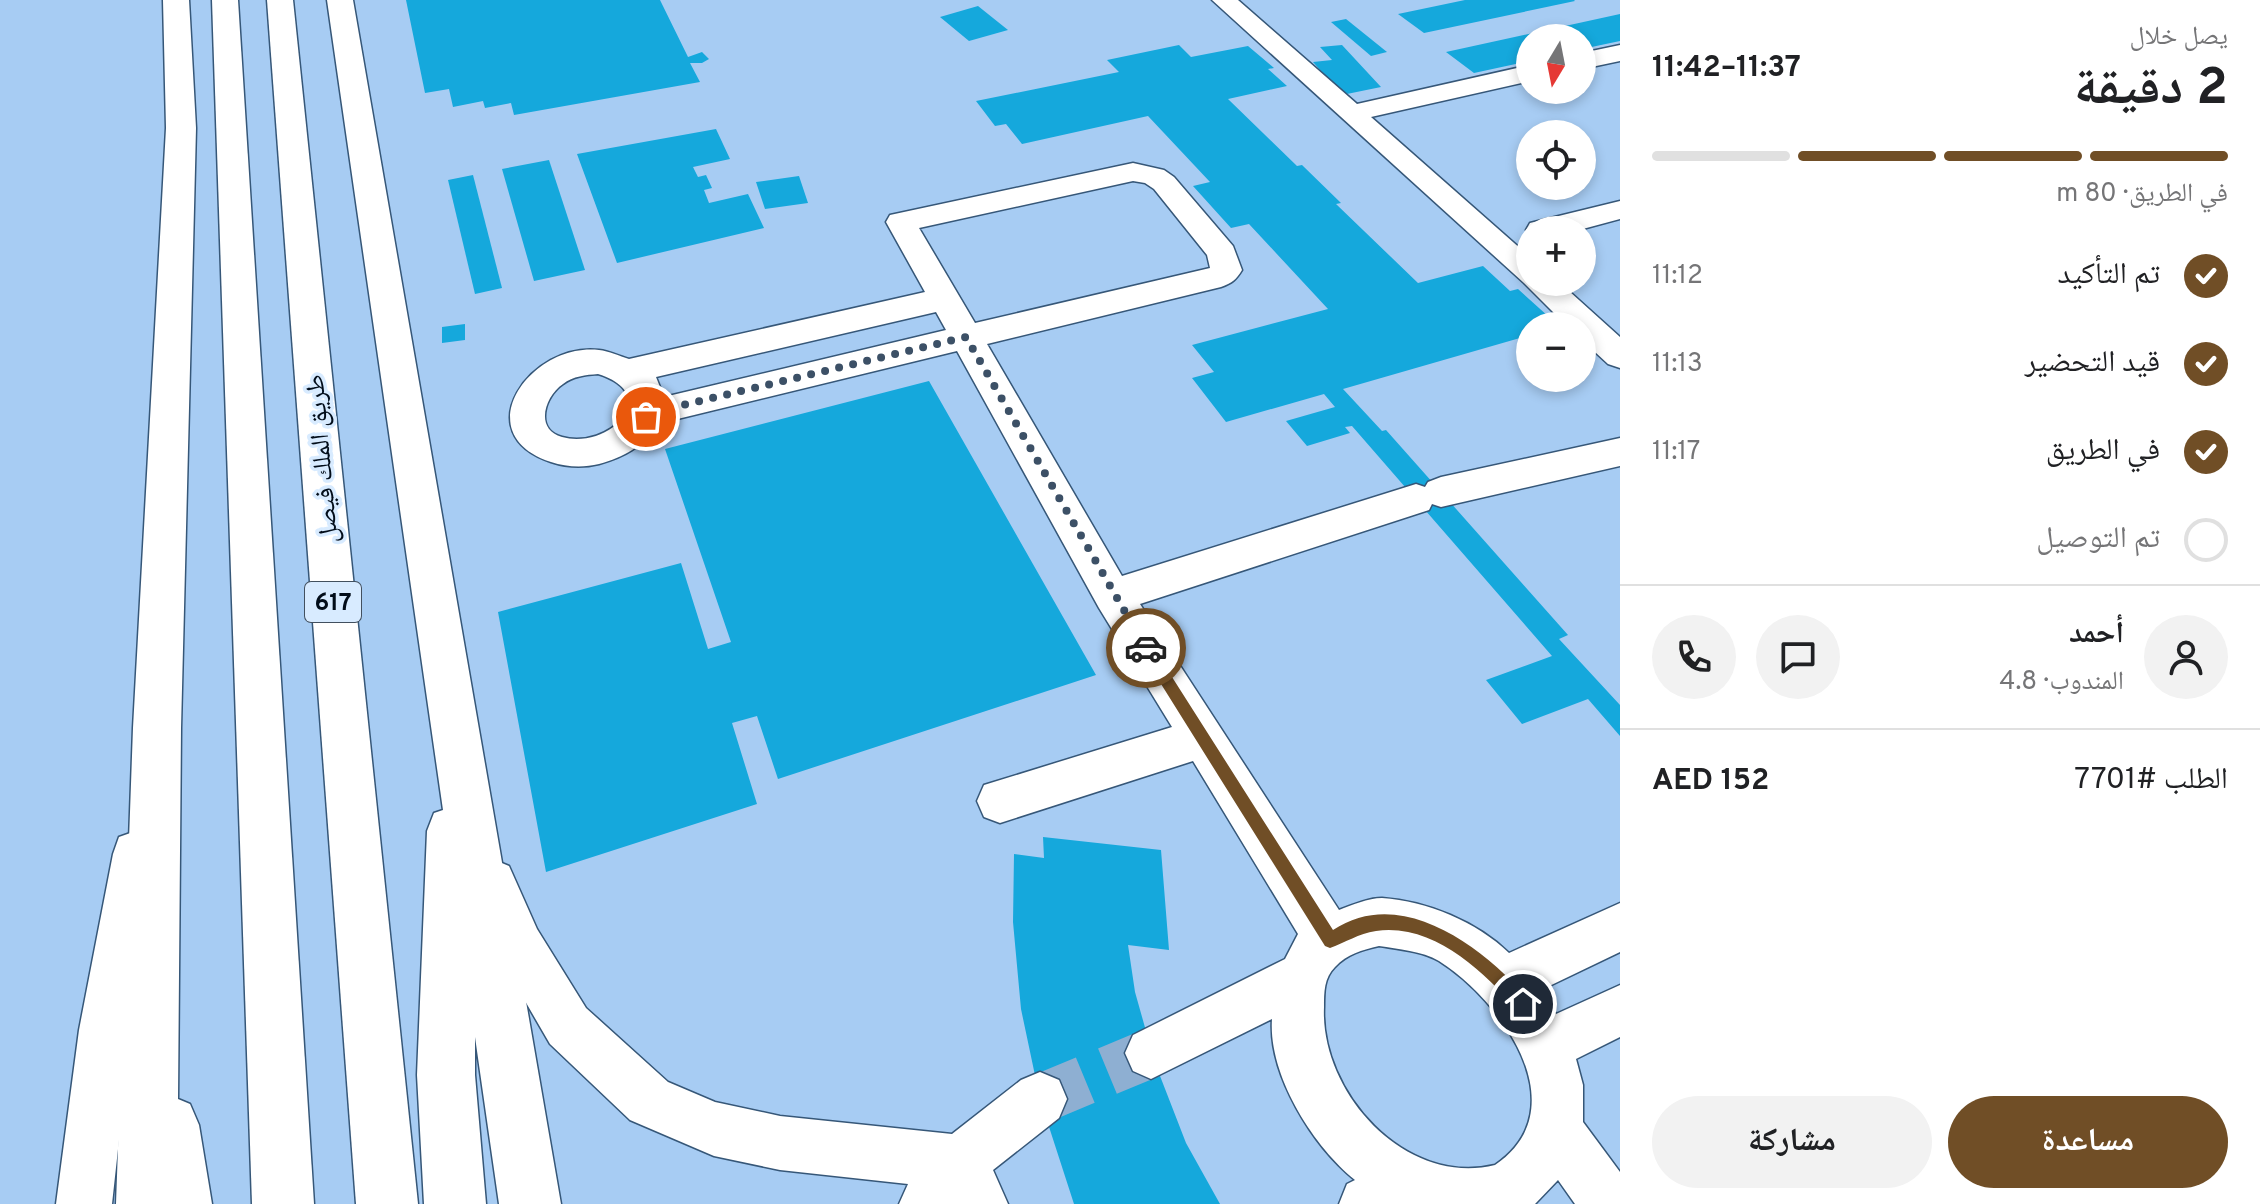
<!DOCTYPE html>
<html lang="ar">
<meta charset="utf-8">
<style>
:root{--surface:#fff;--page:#f2f2f2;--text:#202124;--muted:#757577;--line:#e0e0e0;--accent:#704e26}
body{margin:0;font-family:Overpass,"Noto Naskh Arabic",sans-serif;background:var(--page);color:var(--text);direction:rtl;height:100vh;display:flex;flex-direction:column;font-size:30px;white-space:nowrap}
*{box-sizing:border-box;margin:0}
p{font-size:26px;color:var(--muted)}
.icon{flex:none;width:44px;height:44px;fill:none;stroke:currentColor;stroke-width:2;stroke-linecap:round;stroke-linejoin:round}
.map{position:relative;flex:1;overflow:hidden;direction:ltr}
.details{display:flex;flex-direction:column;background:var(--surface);width:640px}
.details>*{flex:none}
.needle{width:52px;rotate:190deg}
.tools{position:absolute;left:1516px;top:24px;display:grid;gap:16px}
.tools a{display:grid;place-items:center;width:80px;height:80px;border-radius:50%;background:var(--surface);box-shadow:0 4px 12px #0003;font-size:40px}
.pin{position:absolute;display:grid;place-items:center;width:68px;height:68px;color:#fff;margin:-34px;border:4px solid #fff;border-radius:50%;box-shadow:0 2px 8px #0007}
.courier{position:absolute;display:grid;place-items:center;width:80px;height:80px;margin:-40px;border:6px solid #704e26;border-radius:50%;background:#fff;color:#222;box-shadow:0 2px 10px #0007}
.overview em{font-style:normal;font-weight:700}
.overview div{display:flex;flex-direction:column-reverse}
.overview{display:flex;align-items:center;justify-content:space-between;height:136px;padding:0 32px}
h1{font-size:52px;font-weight:700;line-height:60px}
.bar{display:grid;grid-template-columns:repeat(4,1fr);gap:12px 8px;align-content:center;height:96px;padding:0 32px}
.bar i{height:10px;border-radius:6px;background:var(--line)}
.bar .selected{background:var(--accent)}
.bar p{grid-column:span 4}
.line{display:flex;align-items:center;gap:20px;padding:0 32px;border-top:2px solid var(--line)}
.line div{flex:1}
.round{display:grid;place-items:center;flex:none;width:84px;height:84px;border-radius:42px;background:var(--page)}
ol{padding:0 32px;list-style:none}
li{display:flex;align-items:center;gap:24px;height:88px}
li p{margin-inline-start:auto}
li .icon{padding:8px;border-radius:50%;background:var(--accent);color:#fff;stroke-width:4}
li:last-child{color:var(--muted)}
li i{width:44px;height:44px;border:4px solid var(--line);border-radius:50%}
.primary-button{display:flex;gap:16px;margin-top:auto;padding:16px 32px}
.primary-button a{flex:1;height:92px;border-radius:48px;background:var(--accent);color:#fff;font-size:32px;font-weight:700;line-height:92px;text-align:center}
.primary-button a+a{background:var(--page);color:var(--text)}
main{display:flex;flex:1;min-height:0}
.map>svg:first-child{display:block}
</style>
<main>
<section class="details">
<div class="overview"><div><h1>2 دقيقة</h1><p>يصل خلال</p></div><em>11:37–11:42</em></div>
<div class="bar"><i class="selected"></i><i class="selected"></i><i class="selected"></i><i></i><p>في الطريق · 80 m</p></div>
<ol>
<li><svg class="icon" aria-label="check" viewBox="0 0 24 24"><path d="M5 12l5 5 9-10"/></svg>تم التأكيد<p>11:12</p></li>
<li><svg class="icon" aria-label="check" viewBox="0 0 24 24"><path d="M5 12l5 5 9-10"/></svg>قيد التحضير<p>11:13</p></li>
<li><svg class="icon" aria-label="check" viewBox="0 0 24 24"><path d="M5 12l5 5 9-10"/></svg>في الطريق<p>11:17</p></li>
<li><i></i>تم التوصيل</li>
</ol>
<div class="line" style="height:144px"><a class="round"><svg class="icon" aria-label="person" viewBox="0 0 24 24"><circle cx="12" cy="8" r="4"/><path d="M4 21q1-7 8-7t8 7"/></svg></a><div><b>أحمد</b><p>المندوب · 4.8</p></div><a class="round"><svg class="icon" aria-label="chat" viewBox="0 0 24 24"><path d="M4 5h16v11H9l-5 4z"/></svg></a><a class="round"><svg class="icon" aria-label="phone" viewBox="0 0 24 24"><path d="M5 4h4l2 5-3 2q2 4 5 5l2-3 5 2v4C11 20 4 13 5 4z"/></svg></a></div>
<div class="line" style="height:104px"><div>الطلب #7701</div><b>AED 152</b></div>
<div class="primary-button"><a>مساعدة</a><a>مشاركة</a></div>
</section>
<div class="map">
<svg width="1620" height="1204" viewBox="0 0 1620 1204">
<rect width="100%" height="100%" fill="#a7ccf3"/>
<!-- building -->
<g fill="#15a8dc">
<polygon points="406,0 660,0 688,57 702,52 709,59 702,63 690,63 700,82 514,115 511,103 485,108 483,101 453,107 449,89 425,93"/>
<polygon points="1465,0 1574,0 1575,1 1424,33 1398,14"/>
<polygon points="978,6 1008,30 969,41 940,17"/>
<polygon points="1620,14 1620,41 1582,49 1582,38 1530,38 1530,61 1474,73 1446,52"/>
<polygon points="1346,19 1387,52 1371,56 1331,22"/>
<polygon points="1179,45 1191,57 1248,46 1274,68 1268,69 1287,86 1228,99 1297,166 1302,165 1341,203 1336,204 1418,283 1483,266 1510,291 1518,289 1559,326 1530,326 1530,335 1343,389 1382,431 1386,430 1568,635 1559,639 1620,705 1620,736 1588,699 1522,724 1486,680 1552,656 1352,426 1345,427 1350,433 1307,446 1286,421 1335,407 1324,394 1226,422 1192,378 1214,372 1192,345 1328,309 1249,224 1231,228 1193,186 1210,182 1148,116 1022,144 1006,124 995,126 976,101 1119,72 1107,60"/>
<polygon points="1342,45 1381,87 1342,95 1313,62 1332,60 1320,47"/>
<polygon points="716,129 730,159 693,167 698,177 706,175 712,188 704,190 709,203 748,194 764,228 617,263 577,154"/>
<polygon points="549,160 585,270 534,281 502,169"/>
<polygon points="473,175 502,288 475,294 448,180"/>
<polygon points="799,176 808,203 765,209 756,182"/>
<polygon points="465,324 465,340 442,343 442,327"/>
<polygon points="929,381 1096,675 778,779 757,716 732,723 757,804 546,872 498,612 681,563 708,649 731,642 665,449"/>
<polygon points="1043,837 1161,850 1169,950 1128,945 1135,992 1155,1063 1186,1143 1220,1204 1074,1204 1040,1099 1021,1009 1013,922 1014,854 1044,858"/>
</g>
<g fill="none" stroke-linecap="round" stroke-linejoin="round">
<!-- minor-tunnel -->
<polyline stroke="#8eafd2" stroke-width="49" stroke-dasharray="49 24" stroke-linecap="butt" points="1040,1099 1151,1053"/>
<defs>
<g id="minor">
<polygon points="1212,0 1238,0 1357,104 1530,65 1530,81 1371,117 1530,257 1530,282 1559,282 1620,337 1620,368 1608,364 1582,340 1582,326 1567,326 1524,283"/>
<polygon points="1620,45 1620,61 1582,69 1582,53"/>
<path d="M1133 163 1164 170 1174 177 1233 246 1242 270C1236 280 1232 283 1221 287L987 344 1122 576 1416 484 1425 487 1428 482 1441 477 1620 438V466L1441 507 1432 504 1429 510 1140 604 1339 910C1352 905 1368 898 1382 898 1427 901 1477 922 1509 953L1620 903V952L1541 990 1556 1014 1620 985V1037L1576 1059 1583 1085V1122L1620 1172V1204H1575L1558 1180 1535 1204H1339L1347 1184 1355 1180C1313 1146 1268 1075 1272 1019L1151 1079 1133 1071 1125 1053 1133 1035 1285 959 1298 934 1193 761 1000 823 984 817 977 801 984 785 1172 727 1099 608 957 351 657 424C643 447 624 457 599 464 583 468 566 467 551 462 465 434 531 342 599 350 609 351 619 356 629 359L925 292 886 222 890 215ZM1133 181 1145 183 1154 189 1207 255 1210 268 975 323 919 228ZM936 312 946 330 664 397 656 377ZM598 374C665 395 608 450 562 437 534 429 545 396 563 384 573 376 586 375 598 374ZM1379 946C1398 949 1422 951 1439 961 1501 1000 1579 1108 1495 1165 1405 1187 1320 1092 1324 1007 1324 992 1324 978 1335 967 1347 954 1362 950 1379 946Z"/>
<polygon points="1620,201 1620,219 1579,230 1530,230 1530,236 1526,230 1530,223"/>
<polygon points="136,831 153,837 159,854 131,1030 112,1204 56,1204 79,1030 113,854 119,837"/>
<polygon points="492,859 509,866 537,929 586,1008 668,1082 715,1102 780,1116 952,1134 1021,1080 1040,1072 1059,1080 1067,1099 1059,1118 993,1170 1008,1204 899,1204 908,1184 780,1170 714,1156 630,1120 550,1044 503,963 468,883 475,866"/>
</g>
<g id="major">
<polygon points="163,0 189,0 196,128 181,728 178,1099 190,1104 199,1125 212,1204 116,1204 133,728 166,128"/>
<polygon points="327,0 353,0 561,1204 499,1204 475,1037 475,1075 486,1204 424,1204 417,1075 427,831 434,813 443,810"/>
</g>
<g id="highway">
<polygon points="212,0 238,0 314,1204 252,1204"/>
<polygon points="267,0 293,0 418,1204 356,1204"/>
</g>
</defs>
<!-- minor casing -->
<use href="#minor" stroke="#365778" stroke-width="3"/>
<!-- major casing -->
<use href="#major" stroke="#365778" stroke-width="3"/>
<!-- highway casing -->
<use href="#highway" stroke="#365778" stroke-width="3"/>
<!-- minor -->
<use href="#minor" fill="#fff" fill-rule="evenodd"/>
<!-- major -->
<use href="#major" fill="#fff" fill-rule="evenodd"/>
<!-- highway -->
<use href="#highway" fill="#fff" fill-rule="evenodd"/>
</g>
<!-- route -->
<path fill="#704e26" d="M1146 642 1151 644 1333 930C1402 884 1483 948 1528 998L1531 1004 1528 1009 1523 1012 1517 1009C1482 971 1434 923 1376 931 1358 934 1346 942 1330 948L1325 946 1141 652V644Z"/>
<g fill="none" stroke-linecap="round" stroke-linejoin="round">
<!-- done -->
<polyline stroke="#3c5066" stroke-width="8" stroke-dasharray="0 14.4" points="646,417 646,414 966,337 1146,648"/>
</g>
<g text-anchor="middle" stroke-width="7" stroke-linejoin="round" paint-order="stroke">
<!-- shield labels -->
<rect fill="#d8ebff" stroke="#42505f" stroke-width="2" x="305" y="582" width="56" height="40" rx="6"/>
<g font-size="24" font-weight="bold" fill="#020d1a">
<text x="333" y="610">617</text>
</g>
<!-- street labels -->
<g font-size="26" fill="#020d1a" stroke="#d8ebff">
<text transform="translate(321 459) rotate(-95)" y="9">طريق الملك فيصل</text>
</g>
</g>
</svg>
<div class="tools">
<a><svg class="needle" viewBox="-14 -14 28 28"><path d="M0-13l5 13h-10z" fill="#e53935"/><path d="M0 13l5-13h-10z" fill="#757577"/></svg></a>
<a><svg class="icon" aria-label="locate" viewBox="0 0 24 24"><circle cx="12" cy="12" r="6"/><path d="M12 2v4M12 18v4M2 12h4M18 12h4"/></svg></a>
<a>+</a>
<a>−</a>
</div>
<div class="pin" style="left:646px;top:417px;background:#ea580c"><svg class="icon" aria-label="bag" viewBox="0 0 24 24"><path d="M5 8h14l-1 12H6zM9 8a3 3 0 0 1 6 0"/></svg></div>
<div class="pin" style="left:1523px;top:1004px;background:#1f2937"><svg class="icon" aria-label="home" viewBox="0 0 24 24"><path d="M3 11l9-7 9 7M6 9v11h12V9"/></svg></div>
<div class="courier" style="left:1146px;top:648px"><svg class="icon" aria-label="car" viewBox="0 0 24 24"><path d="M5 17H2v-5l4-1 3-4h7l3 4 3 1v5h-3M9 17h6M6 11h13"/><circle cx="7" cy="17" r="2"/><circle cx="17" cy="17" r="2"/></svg></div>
</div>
</main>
